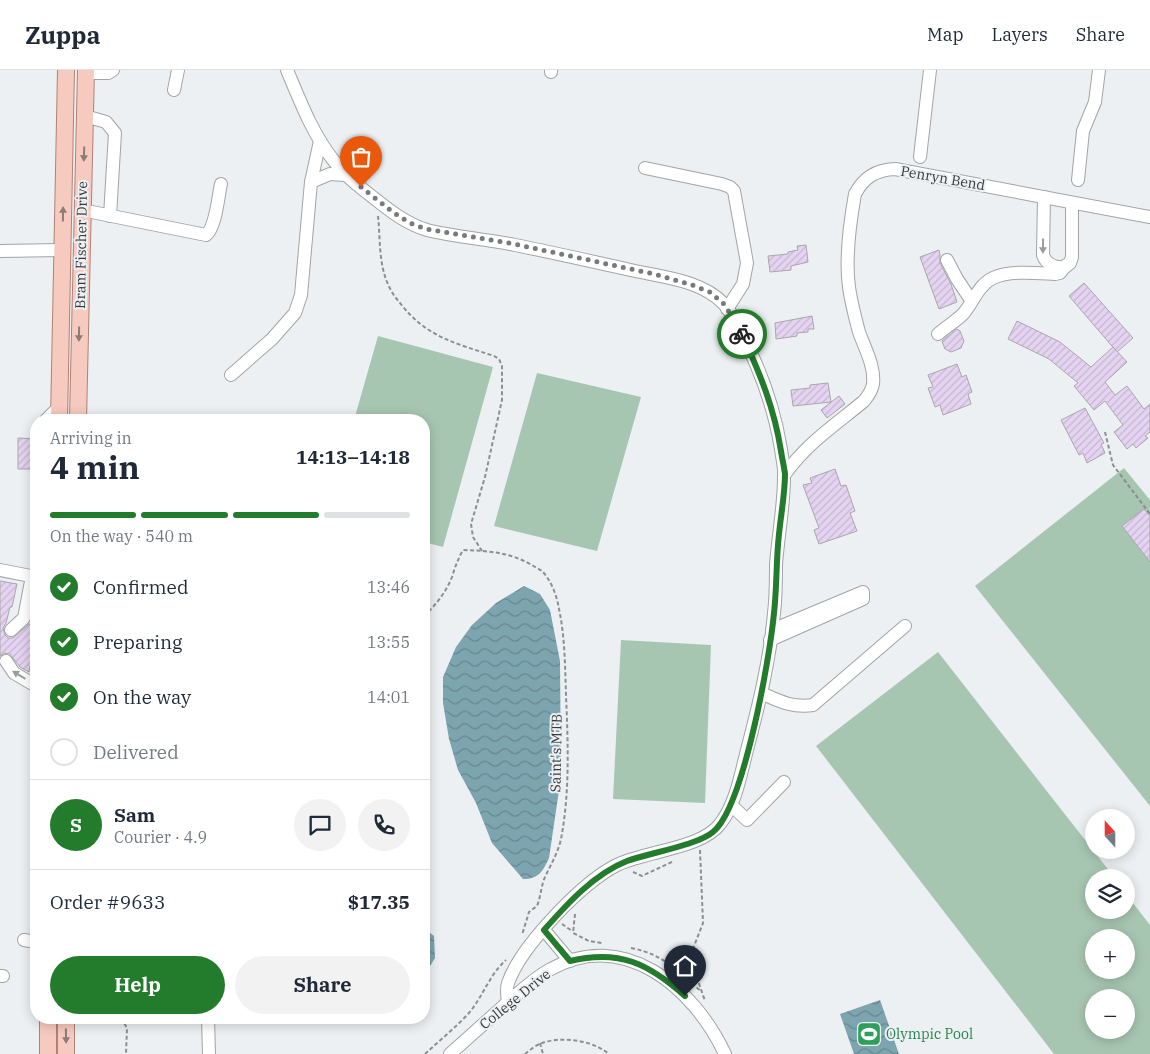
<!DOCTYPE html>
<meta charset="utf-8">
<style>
:root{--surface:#fff;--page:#f2f2f3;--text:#1f2937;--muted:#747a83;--line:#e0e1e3;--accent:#237c2b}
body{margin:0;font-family:"IBM Plex Serif",serif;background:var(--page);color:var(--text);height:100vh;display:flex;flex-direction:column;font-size:19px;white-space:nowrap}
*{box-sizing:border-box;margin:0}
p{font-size:16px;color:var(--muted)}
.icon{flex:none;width:28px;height:28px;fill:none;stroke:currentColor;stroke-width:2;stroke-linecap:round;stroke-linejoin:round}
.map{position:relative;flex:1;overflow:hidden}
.sheet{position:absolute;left:30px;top:344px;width:400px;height:610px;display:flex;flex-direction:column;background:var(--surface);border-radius:20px;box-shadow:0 2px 12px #0003}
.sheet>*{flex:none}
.needle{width:32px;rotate:339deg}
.controls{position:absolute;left:1085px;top:739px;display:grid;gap:10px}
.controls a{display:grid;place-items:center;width:50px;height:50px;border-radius:50%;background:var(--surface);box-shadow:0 2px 12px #0003;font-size:25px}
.pin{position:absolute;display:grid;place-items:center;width:42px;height:42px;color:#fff;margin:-51px -21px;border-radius:50% 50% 50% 0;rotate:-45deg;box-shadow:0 0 5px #0007}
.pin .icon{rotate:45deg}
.courier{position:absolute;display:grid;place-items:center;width:50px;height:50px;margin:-25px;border:4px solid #237c2b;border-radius:50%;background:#fff;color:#222;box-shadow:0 1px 6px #0007}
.overview em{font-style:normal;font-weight:700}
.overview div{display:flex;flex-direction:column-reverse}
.overview{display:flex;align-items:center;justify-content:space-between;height:85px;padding:0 20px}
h1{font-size:32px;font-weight:700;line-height:38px}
.bar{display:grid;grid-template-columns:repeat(4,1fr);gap:8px 5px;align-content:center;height:60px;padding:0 20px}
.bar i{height:6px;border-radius:4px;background:var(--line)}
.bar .active{background:var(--accent)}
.bar p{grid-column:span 4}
.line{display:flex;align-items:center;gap:12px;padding:0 20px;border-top:1px solid var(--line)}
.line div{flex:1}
.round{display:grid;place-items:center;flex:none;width:52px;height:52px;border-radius:26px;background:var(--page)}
ol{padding:0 20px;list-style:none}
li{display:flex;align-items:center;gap:15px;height:55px}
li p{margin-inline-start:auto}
li .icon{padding:5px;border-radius:50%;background:var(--accent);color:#fff;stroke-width:4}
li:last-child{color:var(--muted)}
li i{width:28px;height:28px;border:2px solid var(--line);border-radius:50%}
.button{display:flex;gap:10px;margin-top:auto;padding:10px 20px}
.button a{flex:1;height:58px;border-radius:30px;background:var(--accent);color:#fff;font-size:20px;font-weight:700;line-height:58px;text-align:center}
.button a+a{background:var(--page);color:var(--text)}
header{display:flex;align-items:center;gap:30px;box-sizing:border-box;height:70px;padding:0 25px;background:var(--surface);border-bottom:1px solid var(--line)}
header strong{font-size:24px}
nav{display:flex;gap:28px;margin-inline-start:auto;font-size:18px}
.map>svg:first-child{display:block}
</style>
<header>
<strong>Zuppa</strong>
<nav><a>Map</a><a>Layers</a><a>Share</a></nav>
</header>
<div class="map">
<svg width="1150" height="984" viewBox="0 0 1150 984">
<defs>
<pattern id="water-waves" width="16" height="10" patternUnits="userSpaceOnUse" patternTransform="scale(1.25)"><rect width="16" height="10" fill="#7da5b0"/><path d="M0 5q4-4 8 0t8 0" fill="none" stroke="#678790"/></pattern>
<pattern id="building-hatch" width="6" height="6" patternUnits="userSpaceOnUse" patternTransform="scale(1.25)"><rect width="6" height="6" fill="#e5d3f2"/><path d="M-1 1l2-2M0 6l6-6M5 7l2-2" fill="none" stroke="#c5b6d0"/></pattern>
</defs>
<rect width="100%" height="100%" fill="#edf0f2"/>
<!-- green -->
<g fill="#a7c6b1" fill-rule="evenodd">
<polygon points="378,266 493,297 443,477 424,472 424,350 354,350"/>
<polygon points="537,303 641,327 597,481 494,456"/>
<polygon points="1124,398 1150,430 1150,736 975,516"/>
<polygon points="621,570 711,575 705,733 613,729"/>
<path d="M938 582 1114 807 1094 808V840H1126V824L1150 855V984H1054L816 676ZM1094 868H1126V900H1094ZM1094 928H1126V960H1094Z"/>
</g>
<!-- water -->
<g fill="url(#water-waves)">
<path d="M524 516 540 524 550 540 560 591 561 707 549 788C543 801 539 809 523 809L492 773 476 733 458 700 449 669 443 633V607L456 577 472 555 496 533Z"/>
<polygon points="424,858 434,866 435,888 430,896 424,884"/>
<polygon points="880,930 899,984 854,984 840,944"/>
</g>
<!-- building -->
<g fill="url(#building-hatch)" stroke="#a8a7a9">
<polygon points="806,175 808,192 791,196 791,200 770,202 768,186 788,184 788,182 798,180 797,176"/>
<polygon points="939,180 940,185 940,193 951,214 957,232 939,239 920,187"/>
<polygon points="1084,213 1133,268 1117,282 1069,226"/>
<polygon points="812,246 814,259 808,259 808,262 797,263 797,266 776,269 775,253"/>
<polygon points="1017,251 1060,272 1091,297 1113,277 1127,292 1105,312 1115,325 1127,316 1144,339 1150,334 1150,362 1145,366 1148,368 1136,378 1133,374 1127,379 1114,362 1123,355 1105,331 1094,340 1074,316 1078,313 1049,289 1008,269"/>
<polygon points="957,259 960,261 964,271 961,278 951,282 945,279 942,271"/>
<polygon points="957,294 962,307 966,305 972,322 968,324 971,334 943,345 940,335 935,337 928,318 933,317 928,305"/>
<polygon points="828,313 831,332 793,336 791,320 810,318 810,315"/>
<polygon points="839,326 845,334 827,348 821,340"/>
<polygon points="1085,338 1104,373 1101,374 1105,383 1087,393 1083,383 1079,385 1061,350"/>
<polygon points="18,368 36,369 36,399 18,399"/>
<polygon points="835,399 841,416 846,415 855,441 850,443 857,461 819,474 814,460 819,458 803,415 812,413 810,408"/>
<polygon points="1144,439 1150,446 1150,492 1122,456"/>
<polygon points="0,511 17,514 12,537 10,537 6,553 3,558 5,565 8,568 13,568 29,554 36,555 36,564 29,602 20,597 10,584 5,583 0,586"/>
</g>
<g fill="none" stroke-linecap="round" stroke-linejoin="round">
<defs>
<g id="minor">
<path d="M287 0C300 31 313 65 334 91 345 106 360 117 374 128 390 141 407 154 427 160 455 167 486 169 515 175 555 183 595 192 635 201 664 207 703 211 724 234 730 240 734 249 738 257 759 295 774 337 781 379 782 388 785 398 784 407 784 436 778 466 776 495 776 511 776 527 774 543 770 591 758 638 746 684 740 708 735 735 720 754 702 778 648 781 619 794 584 810 521 876 508 913 506 919 507 926 508 933"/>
<polyline points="551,2 551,0"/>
<polyline points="86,3 108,3 113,0"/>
<polyline points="174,20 178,0"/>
<polyline points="85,46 106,52 115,63 110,146"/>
<polyline points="920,87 930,0"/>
<polyline points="645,98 722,114 730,117 734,121 747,193 743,214 727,239"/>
<polyline points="1078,110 1083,61 1095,32 1099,0"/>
<polyline points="311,112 330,104 346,105"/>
<path d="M1044 127 1043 185C1046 194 1055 198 1065 197L1070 193 1072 187V133"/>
<path d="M82 140 206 165C216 157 218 127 221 114"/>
<polyline points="0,181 62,180"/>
<polyline points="947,190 957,209 971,230"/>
<path d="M938 264C946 257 956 251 963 244 973 233 978 215 993 208 1010 200 1036 203 1055 204L1060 203 1066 195"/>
<polyline points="231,305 272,269 295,243 301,225 311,112 320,71"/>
<polyline points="46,350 59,337"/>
<path d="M785 404C807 373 835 355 864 331 868 326 872 321 873 314 875 296 865 279 859 262 855 247 851 232 849 217 845 188 850 152 855 124 864 107 876 100 895 99L1150 147"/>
<polyline points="0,500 36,507"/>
<polyline points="11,560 24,548 32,506"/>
<polyline points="770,570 863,529 863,522 772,560"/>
<polyline points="6,591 14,603 36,616"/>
<path d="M761 623C779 631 792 638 813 635L905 556"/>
<polyline points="731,735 747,750 784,712"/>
<polyline points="544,860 570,891"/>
<polyline points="24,870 36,872"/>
<polyline points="0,906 3,906"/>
<polyline points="208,948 209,984"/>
<path d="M450 984C469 967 488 950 507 933 520 922 533 909 549 900 624 857 694 918 725 984"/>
</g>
<g id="major">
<polyline points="59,350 66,0"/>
<polyline points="78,350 86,0"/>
<polyline points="48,948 48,984"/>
<polyline points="66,948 66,984"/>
</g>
</defs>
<!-- minor casing -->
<use href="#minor" stroke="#a2a4a7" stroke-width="14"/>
<!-- major casing -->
<use href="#major" stroke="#b18176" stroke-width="18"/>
<!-- path -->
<g stroke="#8c8e90" stroke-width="2" stroke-dasharray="4 2.5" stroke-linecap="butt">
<path d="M378 146C380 164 379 185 384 203 387 214 392 224 400 233 426 267 455 273 494 286L499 289 502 296V330L485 407 471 454 473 467 482 481"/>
<polyline points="1105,362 1113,395 1150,444"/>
<path d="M424 546C436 535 446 522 452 507 455 497 458 489 463 480 489 481 509 482 532 495 535 497 539 499 542 501 551 510 557 526 559 539 565 567 565 596 566 625 568 673 570 722 561 769 558 783 551 794 545 807 541 816 541 826 537 836L529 842 522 865"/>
<polyline points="700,780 703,853 691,884 694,899 705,931"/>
<polyline points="633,802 642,806 674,791"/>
<polyline points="575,844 573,863 589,871 602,873"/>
<polyline points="562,854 572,861"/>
<path d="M631 878C664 884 678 902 702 922"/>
<polyline points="121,948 127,958 126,984"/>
<polyline points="540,973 543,984"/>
<path d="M425 984C439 971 455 958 468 944 483 927 489 905 506 890"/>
<path d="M525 984C530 980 536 975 542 973 562 966 592 970 609 984"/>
</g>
<!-- minor -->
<use href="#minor" stroke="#fff" stroke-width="12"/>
<!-- major -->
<use href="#major" stroke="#f7cabf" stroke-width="16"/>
</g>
<!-- one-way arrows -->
<defs><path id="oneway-solid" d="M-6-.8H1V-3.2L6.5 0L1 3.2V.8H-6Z" transform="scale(1.25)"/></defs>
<g fill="#8e7b76">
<use href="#oneway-solid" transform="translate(84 84) rotate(92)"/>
<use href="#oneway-solid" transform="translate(63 144) rotate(-89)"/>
<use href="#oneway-solid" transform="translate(79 264) rotate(91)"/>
<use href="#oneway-solid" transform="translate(66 966) rotate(89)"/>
</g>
<g fill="#9c9c9d">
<use href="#oneway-solid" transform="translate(1043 176) rotate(91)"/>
<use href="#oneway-solid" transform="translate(19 605) rotate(-149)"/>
</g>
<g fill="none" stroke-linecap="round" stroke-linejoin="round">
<!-- done -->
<polyline stroke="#787a7b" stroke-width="5" stroke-dasharray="0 9" points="361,117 394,143 410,153 426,159 514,174 654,204 692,215 710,222 725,235 742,264"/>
<!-- route -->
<path stroke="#237c2b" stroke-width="6" d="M685 926C649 894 620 879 570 891L544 860C567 834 594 804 627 791 649 783 698 775 713 762 744 737 770 586 774 543 777 517 776 490 779 464 781 444 785 423 785 404 784 396 782 388 781 381 774 337 760 304 742 264"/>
</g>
<!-- icons -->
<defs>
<symbol id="stadium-square" viewBox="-11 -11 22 22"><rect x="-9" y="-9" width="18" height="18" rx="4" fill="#2e9e5b" stroke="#edf0f2"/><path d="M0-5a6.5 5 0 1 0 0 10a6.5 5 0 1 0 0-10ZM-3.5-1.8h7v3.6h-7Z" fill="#fff"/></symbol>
</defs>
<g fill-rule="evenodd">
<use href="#stadium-square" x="855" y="950" width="28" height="28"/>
</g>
<g text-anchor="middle" stroke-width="4" stroke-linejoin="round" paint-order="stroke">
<!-- street labels -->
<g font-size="14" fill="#393a3b" stroke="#edf0f2">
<text transform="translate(943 108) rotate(10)" y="5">Penryn Bend</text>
<text transform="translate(81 175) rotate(-89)" y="5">Bram Fischer Drive</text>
<text transform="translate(556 683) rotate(-89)" y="5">Saint's MTB</text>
<text transform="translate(515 929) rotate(-39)" y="5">College Drive</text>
</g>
<!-- leisure labels -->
<g font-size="14" fill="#27864d" stroke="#edf0f2" text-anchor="start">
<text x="886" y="969">Olympic Pool</text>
</g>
</g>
</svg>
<div class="controls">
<a><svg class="needle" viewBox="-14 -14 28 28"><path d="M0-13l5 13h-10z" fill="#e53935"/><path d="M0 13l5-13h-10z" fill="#747a83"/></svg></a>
<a><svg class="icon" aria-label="layers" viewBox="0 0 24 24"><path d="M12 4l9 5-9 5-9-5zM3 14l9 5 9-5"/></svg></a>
<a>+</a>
<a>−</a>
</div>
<div class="pin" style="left:361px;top:117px;background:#ea580c"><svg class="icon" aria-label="bag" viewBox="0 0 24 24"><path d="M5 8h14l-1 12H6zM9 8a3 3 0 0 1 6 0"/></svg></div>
<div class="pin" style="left:685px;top:926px;background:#1f2937"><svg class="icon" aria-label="home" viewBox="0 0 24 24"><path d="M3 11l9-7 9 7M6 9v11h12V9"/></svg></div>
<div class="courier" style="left:742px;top:264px"><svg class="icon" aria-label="bike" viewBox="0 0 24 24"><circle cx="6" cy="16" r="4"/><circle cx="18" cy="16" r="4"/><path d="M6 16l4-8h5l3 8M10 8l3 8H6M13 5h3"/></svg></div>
<section class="sheet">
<div class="overview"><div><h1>4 min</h1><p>Arriving in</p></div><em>14:13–14:18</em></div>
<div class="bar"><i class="active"></i><i class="active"></i><i class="active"></i><i></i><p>On the way · 540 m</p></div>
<ol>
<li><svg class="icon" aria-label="check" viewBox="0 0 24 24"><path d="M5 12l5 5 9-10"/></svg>Confirmed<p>13:46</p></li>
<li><svg class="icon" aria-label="check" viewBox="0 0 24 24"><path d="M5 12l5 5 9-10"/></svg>Preparing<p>13:55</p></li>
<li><svg class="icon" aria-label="check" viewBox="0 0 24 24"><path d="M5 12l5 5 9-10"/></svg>On the way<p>14:01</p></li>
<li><i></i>Delivered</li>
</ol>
<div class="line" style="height:90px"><b class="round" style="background:var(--accent);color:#fff">S</b><div><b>Sam</b><p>Courier · 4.9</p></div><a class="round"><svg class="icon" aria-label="chat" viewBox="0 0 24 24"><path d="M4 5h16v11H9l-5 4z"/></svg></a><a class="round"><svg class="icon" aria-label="phone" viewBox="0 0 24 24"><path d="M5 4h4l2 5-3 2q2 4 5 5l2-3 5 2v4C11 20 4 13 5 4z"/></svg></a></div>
<div class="line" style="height:65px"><div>Order #9633</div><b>$17.35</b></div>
<div class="button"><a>Help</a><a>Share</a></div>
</section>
</div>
